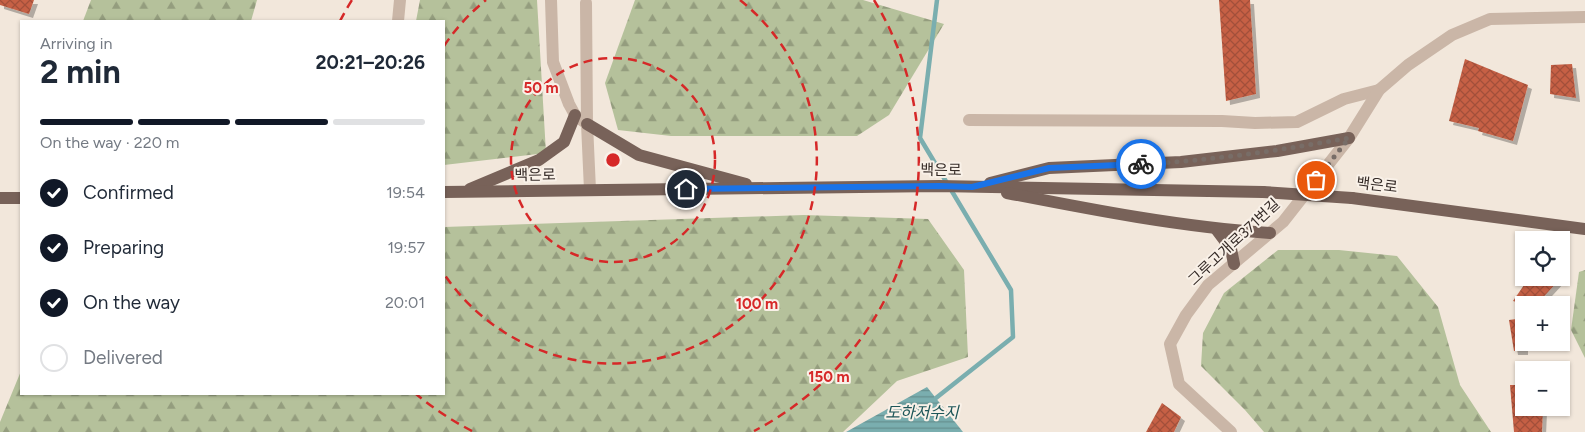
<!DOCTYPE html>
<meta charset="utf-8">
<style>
:root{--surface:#fff;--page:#f6f6f7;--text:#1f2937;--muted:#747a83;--line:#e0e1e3;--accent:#111827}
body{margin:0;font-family:Figtree,"Noto Sans KR",sans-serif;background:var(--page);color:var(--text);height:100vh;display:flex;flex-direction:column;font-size:19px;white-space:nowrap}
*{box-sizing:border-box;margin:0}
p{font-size:16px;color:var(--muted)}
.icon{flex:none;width:28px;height:28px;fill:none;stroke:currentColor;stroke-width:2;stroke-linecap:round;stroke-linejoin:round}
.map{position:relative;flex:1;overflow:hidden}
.drawer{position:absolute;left:20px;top:20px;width:425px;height:375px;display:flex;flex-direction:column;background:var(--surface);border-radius:0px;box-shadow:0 1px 4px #0004}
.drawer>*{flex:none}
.tools{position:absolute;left:1515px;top:231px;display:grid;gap:10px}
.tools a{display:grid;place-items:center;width:55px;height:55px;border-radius:0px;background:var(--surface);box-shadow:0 1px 4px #0004;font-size:25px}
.pin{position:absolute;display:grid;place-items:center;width:42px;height:42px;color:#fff;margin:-21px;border:2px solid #fff;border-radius:50%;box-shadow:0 1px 5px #0007}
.courier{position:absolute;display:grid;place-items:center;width:50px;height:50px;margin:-25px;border:4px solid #1a73e8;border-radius:50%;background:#fff;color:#222;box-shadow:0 1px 6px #0007}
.summary em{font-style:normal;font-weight:700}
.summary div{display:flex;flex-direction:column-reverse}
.summary{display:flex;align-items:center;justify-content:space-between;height:85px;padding:0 20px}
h1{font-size:32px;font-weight:700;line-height:38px}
.bar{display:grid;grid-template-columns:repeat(4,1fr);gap:8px 5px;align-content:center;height:60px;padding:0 20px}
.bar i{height:6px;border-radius:4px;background:var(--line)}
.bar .selected{background:var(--accent)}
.bar p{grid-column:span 4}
ol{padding:0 20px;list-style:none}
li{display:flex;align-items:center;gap:15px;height:55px}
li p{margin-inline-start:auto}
li .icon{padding:5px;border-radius:50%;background:var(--accent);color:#fff;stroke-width:4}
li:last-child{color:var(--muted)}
li i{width:28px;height:28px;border:2px solid var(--line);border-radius:50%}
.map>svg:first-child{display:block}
</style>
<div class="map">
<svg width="1585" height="432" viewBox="0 0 1585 432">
<defs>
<pattern id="forest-firs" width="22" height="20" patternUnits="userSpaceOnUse" patternTransform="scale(1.25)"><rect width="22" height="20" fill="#b5c19b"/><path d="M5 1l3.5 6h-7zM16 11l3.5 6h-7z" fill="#949d7e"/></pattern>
<pattern id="water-rules" width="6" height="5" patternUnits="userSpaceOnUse" patternTransform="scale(1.25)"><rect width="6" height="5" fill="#7aaeaf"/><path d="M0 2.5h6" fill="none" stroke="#658e8e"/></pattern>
<pattern id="building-cross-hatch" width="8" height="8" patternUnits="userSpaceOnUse" patternTransform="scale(1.25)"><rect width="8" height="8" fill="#c66145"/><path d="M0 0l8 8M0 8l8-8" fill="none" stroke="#a2503a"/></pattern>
<filter id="shadow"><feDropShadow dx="4" dy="4" stdDeviation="0" flood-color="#0004"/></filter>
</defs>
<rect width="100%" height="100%" fill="#f2e7db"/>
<!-- forest -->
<g fill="url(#forest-firs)">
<polygon points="91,0 257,0 251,21 83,21"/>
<polygon points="420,0 537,0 546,153 444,165 444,21 416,21"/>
<polygon points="635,0 863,0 944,24 889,115 857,136 671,136 618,130 605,83"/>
<polygon points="804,215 928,219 964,270 968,357 897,381 843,432 0,432 0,422 21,371 21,394 444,394 444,227"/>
<polygon points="1278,250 1339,250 1397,256 1438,307 1460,385 1491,432 1264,432 1245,410 1201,366 1203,333 1224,293"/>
<polygon points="1585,270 1585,358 1571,330 1579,272"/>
</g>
<!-- water -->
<polygon fill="url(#water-rules)" points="927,387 963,432 846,432"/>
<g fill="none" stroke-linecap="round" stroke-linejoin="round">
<!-- stream -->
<polyline stroke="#7aaeaf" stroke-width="4.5" points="936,398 1013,337 1011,290 920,138 937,0"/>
</g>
<!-- building -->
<g fill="url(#building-cross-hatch)" filter="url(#shadow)">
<polygon points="0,0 34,0 29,14 0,5"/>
<polygon points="1219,0 1250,0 1256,94 1226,101"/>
<polygon points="1465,59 1528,85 1513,141 1478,131 1479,128 1449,121"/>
<polygon points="1572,64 1576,98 1550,94 1551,65"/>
<polygon points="1529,278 1561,278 1536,305 1526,305 1513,301"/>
<polygon points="1524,318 1524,351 1514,351 1509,320"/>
<polygon points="1510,385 1524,385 1524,408 1543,408 1542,432 1514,432"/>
<polygon points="1162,403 1181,417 1174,432 1146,432"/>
</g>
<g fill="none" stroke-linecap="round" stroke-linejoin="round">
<!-- minor -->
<g stroke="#cab6a7" stroke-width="12">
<polyline points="551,0 553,62 569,104 575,115 587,124 590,190"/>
<polyline points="586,3 587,124"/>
<polyline points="398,21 400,0"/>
<polyline points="969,120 1222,121 1255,123 1297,122 1344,99 1379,90"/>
<polyline points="1231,432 1179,384 1170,344 1186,315 1208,285 1283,222 1349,138 1379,90 1408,65 1452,35 1490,19 1585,17"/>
</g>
<!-- major -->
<g stroke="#786259" stroke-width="12">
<polyline points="587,124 639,155 746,184"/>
<polyline points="990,183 1049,168 1181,162 1277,151 1349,138"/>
<polyline points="470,189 539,160 564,142 575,115"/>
<polyline points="444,192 939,186 1263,192"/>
<path d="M1007 193C1094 210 1181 227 1270 233"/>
<polyline points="0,198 21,198"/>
<polyline points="1352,198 1585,229"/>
<polyline points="1216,229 1231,249 1234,264"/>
</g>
<!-- major-bridge -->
<polyline stroke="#786259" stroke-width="12" points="1263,192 1352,198"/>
</g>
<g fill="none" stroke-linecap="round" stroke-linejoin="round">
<!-- done -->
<path stroke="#786d67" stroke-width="5" stroke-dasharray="0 9" d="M1141 164C1211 161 1280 150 1349 138L1316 180"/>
<!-- route -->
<polyline stroke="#1a73e8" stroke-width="6" points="686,189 939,186 972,187 1049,168 1141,164"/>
</g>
<!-- distance rings -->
<g fill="none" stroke="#d62828" stroke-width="2.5" stroke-dasharray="9 6">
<circle cx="613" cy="160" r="102"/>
<path d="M444 46A204 204 0 0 1 486 0M740 0A204 204 0 1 1 444 274"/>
<path d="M472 431A306 306 0 0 1 416 394M340 21A306 306 0 0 1 352 0M874 0A306 306 0 0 1 754 431"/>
</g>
<g text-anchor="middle" stroke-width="4" stroke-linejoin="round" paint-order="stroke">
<!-- street labels -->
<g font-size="15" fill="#362c28" stroke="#f9f1e8">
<text transform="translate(941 170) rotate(1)" y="5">백은로</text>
<text transform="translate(535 175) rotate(-1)" y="5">백은로</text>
<text transform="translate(1377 185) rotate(7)" y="5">백은로</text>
<text transform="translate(1234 242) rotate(-43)" y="5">그루고개로371번길</text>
</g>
<!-- water labels -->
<g font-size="16" font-style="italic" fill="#1d5658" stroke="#f9f1e8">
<text x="922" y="418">도하저수지</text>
</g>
</g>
<circle cx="613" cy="160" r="8" fill="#d62828" stroke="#f9f1e8" stroke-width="2.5"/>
<g font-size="15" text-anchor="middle" font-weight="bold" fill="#d62828" stroke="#f9f1e8" stroke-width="4" stroke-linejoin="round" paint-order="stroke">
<text x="541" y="93">50 m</text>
<text x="757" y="309">100 m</text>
<text x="829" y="382">150 m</text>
</g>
</svg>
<div class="tools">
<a><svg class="icon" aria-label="locate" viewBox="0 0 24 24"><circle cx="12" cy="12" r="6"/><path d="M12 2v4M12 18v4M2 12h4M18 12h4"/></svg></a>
<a>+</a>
<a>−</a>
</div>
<div class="pin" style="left:1316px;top:180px;background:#ea580c"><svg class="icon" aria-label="bag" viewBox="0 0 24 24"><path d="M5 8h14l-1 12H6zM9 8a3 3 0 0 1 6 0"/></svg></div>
<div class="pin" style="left:686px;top:189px;background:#1f2937"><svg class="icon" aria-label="home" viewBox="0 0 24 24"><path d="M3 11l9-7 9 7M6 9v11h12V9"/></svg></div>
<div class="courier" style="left:1141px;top:164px"><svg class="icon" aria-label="bike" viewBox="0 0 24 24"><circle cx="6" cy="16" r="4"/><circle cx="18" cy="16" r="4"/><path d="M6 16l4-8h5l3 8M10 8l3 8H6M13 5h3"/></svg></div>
<section class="drawer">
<div class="summary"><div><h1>2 min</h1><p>Arriving in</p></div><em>20:21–20:26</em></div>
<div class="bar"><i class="selected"></i><i class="selected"></i><i class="selected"></i><i></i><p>On the way · 220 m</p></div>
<ol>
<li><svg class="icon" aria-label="check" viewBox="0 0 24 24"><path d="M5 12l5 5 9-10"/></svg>Confirmed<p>19:54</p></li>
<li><svg class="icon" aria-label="check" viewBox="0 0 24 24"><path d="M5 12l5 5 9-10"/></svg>Preparing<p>19:57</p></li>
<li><svg class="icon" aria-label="check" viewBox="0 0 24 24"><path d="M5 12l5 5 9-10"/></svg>On the way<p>20:01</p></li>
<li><i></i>Delivered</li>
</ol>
</section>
</div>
